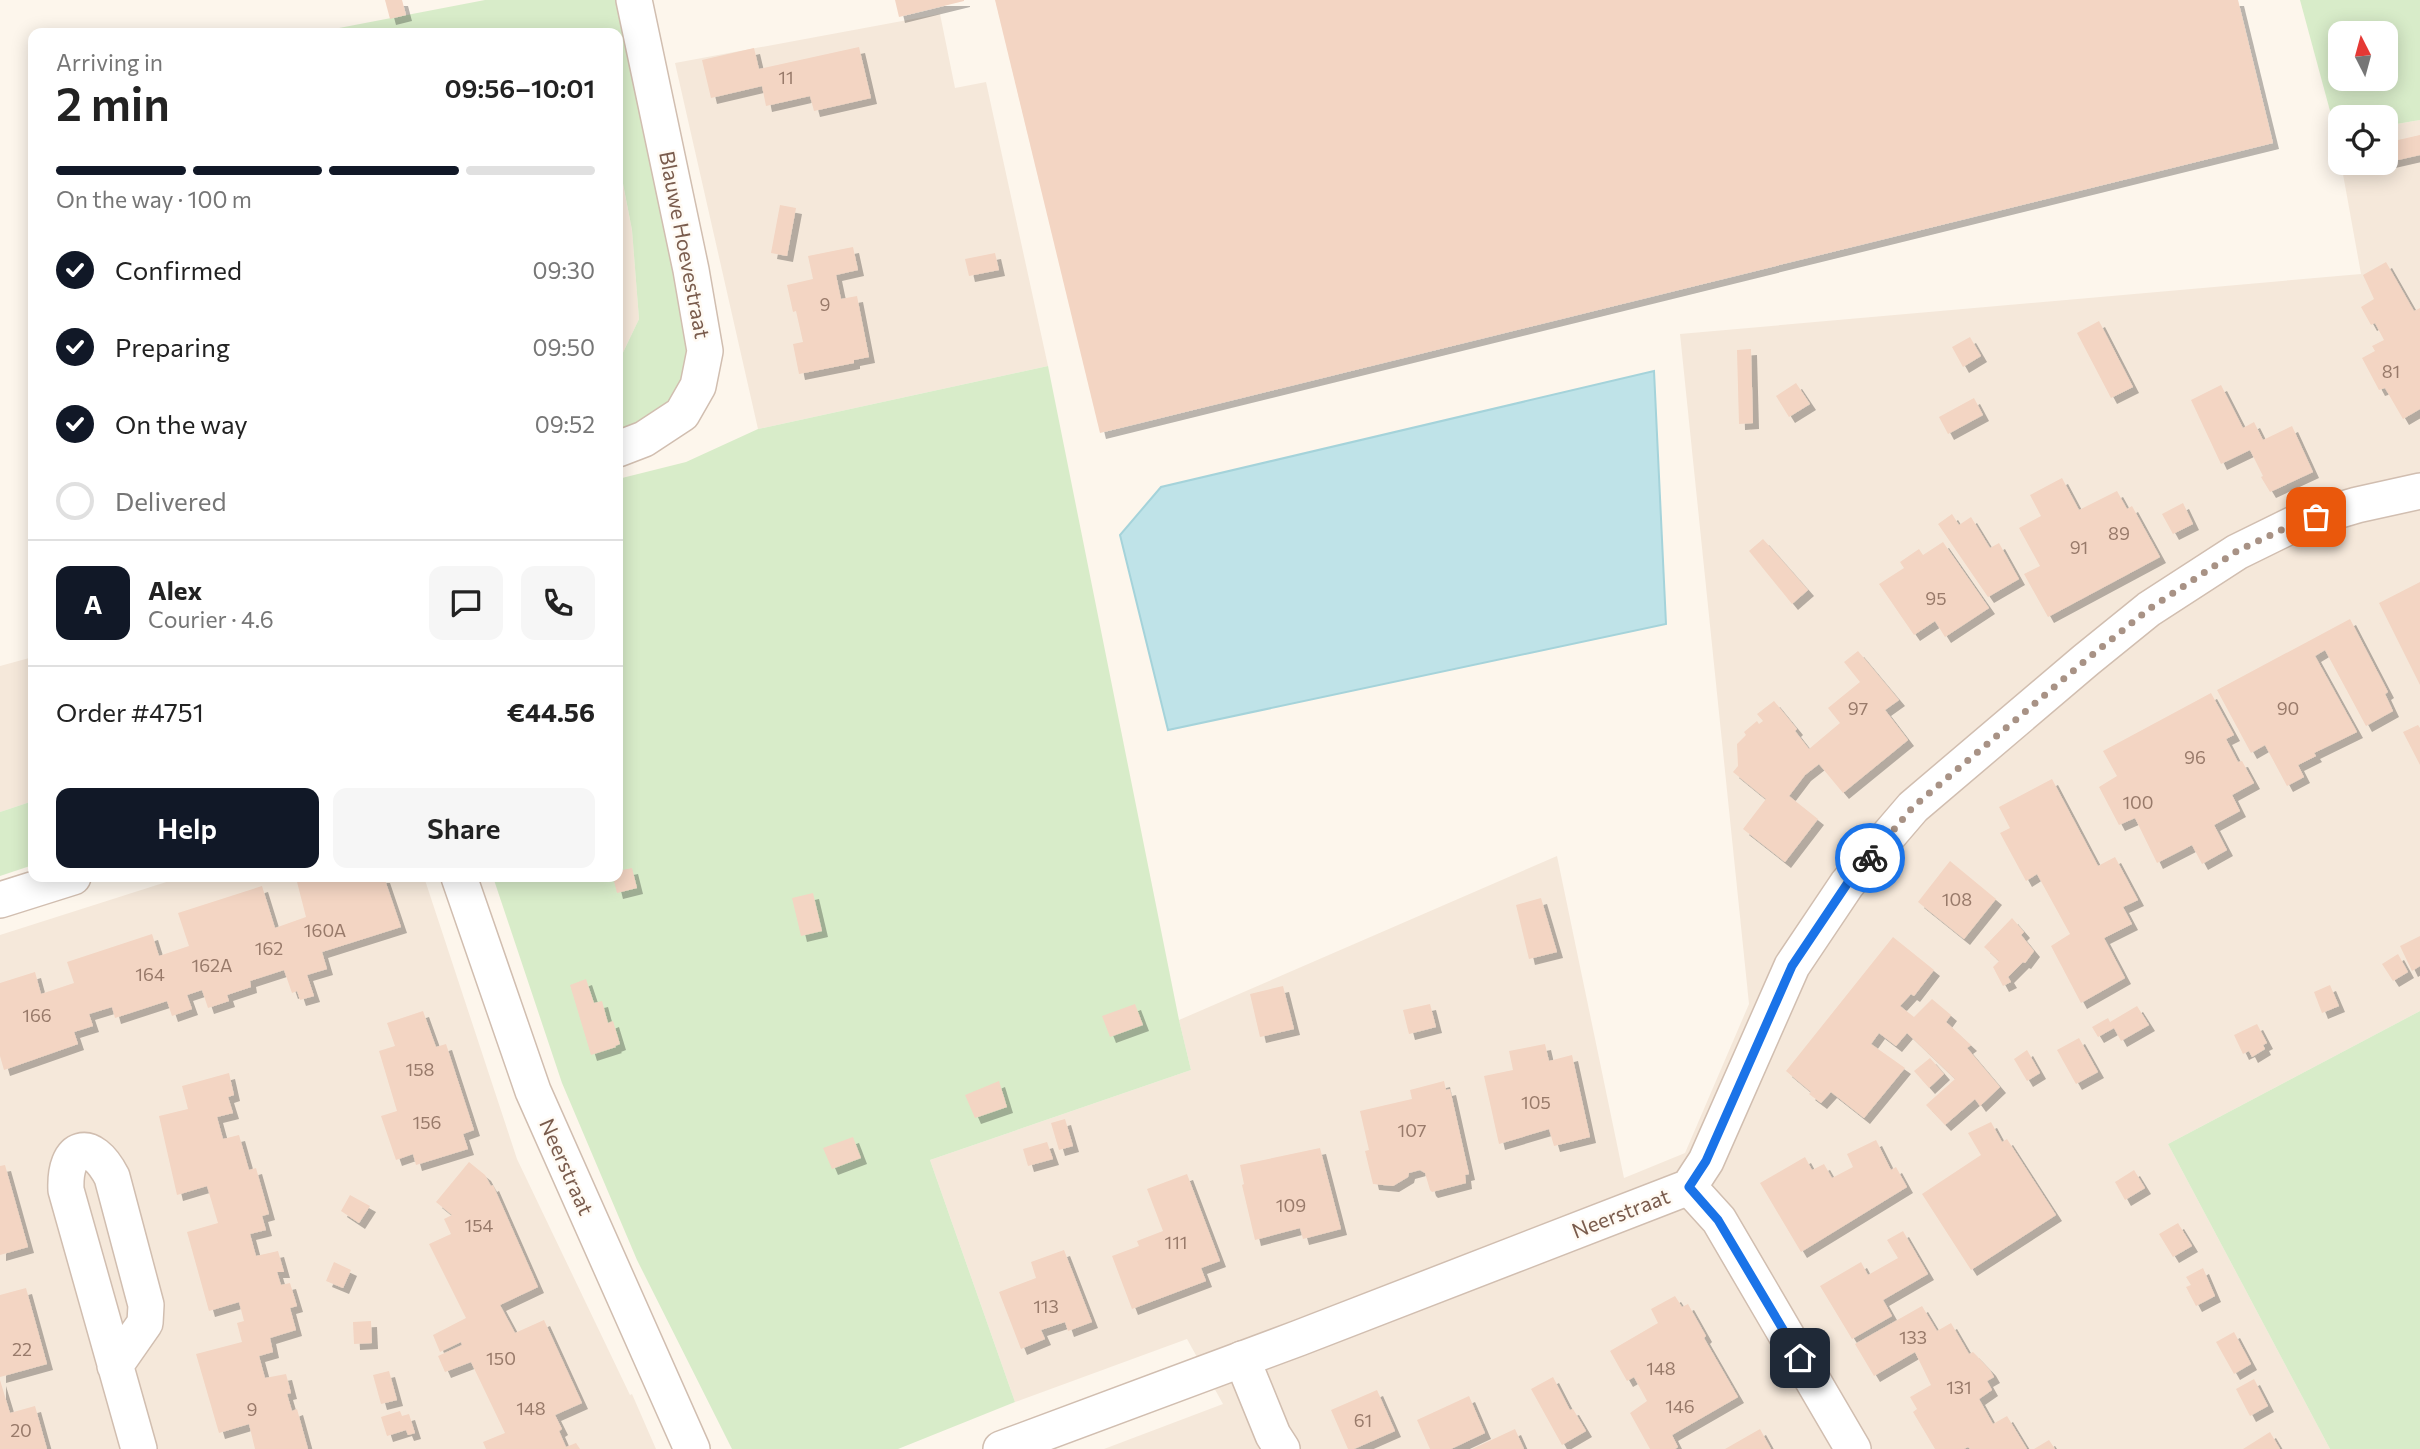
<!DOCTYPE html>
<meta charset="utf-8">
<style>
:root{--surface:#fff;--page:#f6f6f6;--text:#222;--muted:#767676;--line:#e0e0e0;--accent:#111827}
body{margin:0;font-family:Commissioner,sans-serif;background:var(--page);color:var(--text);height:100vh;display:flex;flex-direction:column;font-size:26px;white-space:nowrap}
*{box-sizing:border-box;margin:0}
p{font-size:23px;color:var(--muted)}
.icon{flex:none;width:38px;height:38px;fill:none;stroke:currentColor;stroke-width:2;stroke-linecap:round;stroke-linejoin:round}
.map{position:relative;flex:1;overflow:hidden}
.sheet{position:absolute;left:28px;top:28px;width:595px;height:854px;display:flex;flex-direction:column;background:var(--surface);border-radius:14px;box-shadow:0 4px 18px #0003}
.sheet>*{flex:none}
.needle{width:46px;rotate:354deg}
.buttons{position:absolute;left:2328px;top:21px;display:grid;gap:14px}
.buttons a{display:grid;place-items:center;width:70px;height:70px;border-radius:14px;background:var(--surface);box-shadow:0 4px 18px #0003;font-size:35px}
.pin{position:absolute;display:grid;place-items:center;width:60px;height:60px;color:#fff;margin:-30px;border-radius:14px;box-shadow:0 4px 10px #0006}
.courier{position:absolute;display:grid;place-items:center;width:70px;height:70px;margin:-35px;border:5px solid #1a73e8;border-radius:50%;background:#fff;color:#222;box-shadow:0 2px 9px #0007}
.overview em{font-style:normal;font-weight:600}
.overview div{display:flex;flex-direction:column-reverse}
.overview{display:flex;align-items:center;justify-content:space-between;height:119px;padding:0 28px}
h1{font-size:46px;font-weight:600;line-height:52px}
.bar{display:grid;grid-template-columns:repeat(4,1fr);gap:10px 7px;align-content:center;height:84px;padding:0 28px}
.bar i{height:9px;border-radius:5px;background:var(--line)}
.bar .on{background:var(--accent)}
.bar p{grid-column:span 4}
.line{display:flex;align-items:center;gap:18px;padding:0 28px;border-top:2px solid var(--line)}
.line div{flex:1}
.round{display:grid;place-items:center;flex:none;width:74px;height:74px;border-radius:14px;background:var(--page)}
ol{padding:0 28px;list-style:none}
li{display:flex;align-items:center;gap:21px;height:77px}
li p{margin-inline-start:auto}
li .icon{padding:7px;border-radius:50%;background:var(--accent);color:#fff;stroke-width:4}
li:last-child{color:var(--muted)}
li i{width:38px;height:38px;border:4px solid var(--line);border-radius:50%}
.action{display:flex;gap:14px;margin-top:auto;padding:14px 28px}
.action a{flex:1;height:80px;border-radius:14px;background:var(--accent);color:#fff;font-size:28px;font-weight:600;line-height:80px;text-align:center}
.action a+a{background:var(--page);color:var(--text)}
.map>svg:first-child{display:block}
</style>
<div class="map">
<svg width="2420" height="1449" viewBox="0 0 2420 1449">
<defs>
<filter id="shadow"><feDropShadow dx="6" dy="6" stdDeviation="0" flood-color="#0004"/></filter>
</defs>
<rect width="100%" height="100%" fill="#fdf6ec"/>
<!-- residential -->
<g fill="#f5e8da">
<polygon points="940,14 955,88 986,82 1048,366 758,429 675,63"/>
<polygon points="2420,120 2420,1011 2168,1144 2330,1449 1104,1449 1223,1404 1187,1339 1015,1402 930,1160 1191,1070 1179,1020 1557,856 1624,1178 1685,1153 1749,1004 1680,334 2361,274 2341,163 2385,163 2385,126"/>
<polygon points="618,159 632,230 639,319 618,363"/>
<polygon points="33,657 33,801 0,812 0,666"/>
<polygon points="182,877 424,877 517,1159 630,1395 632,1394 656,1449 0,1449 0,935"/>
</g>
<!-- green -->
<g fill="#d8ecc9" fill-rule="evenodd">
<path d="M485 0H616L690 345C688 356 687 368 683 378 672 407 644 423 618 435V363L639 319 632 230 618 158V33H313Z"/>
<path d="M2300 0H2420V120L2385 126V117H2340V133H2336ZM2340 33H2385V79H2340Z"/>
<polygon points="1048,366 1179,1020 1191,1070 930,1160 1015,1402 898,1449 732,1449 637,1260 562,1083 493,877 618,877 618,479 686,462 758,429"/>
<polygon points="33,801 33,865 0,876 0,812"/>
<polygon points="2420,1011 2420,1449 2330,1449 2168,1144"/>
</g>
<!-- water -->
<polygon fill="#bfe3e8" stroke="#a5d3da" stroke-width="2" points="1654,371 1666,624 1168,730 1120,535 1161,487"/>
<!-- building -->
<g fill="#f3d5c3" filter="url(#shadow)">
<polygon points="385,0 402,0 406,15 390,19"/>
<polygon points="895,0 964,0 964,1 899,17"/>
<polygon points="995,0 2238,0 2273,143 1100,433"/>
<polygon points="859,47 871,98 814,111 810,96 766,106 762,86 711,98 702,60 754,48 759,69"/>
<polygon points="2420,135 2420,155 2385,163 2385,143"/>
<polygon points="780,205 796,208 787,256 771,253"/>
<polygon points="853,247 858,270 836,275 841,299 857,296 869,357 854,360 854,363 799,374 793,344 803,342 796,311 793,312 787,285 813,279 808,256"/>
<polygon points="995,253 999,270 969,276 965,259"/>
<polygon points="2386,262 2414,311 2420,308 2420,409 2403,419 2385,388 2379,390 2362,358 2375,351 2372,346 2384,340 2375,323 2371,325 2361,307 2374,299 2363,275"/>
<polygon points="2099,321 2133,387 2111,398 2077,333"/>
<polygon points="1970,337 1981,356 1963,367 1952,347"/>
<polygon points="1751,349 1753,423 1739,424 1737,350"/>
<polygon points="1796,383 1810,404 1789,417 1776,396"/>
<polygon points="2221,385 2243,428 2254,422 2263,440 2292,426 2313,472 2270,492 2261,477 2263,476 2250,450 2221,464 2191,400"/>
<polygon points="1974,398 1983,415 1948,434 1939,417"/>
<polygon points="2062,478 2079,510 2117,491 2127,509 2132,506 2160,557 2048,617 2024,574 2040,566 2019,528 2041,516 2030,495"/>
<polygon points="2183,503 2193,524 2173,534 2162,514"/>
<polygon points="1952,514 1959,525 1971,517 1990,548 1999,543 2019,579 1988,597 1938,524"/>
<polygon points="1763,539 1808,590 1792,604 1749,551"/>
<polygon points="1943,542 1989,608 1945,637 1935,621 1914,635 1879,584 1904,568 1900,562 1919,549 1923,555"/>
<polygon points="2420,582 2420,685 2379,603"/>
<polygon points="2350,619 2388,692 2385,694 2393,711 2366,726 2325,650 2315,656 2357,732 2314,753 2316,756 2298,765 2304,777 2287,786 2265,745 2251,753 2217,690"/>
<polygon points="1858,651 1899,700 1885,710 1908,740 1843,793 1819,764 1805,775 1789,796 1818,819 1785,862 1743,829 1766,799 1733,772 1738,766 1737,744 1746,735 1744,732 1757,721 1759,724 1763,721 1757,714 1774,701 1797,729 1795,731 1809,749 1840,723 1828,708 1860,682 1844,662"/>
<polygon points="2211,693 2234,735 2226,739 2238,762 2242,761 2254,783 2232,795 2240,811 2214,825 2227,850 2202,864 2192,845 2157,863 2135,818 2119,825 2099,787 2117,776 2103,751"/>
<polygon points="2418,725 2420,728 2420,765 2403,732"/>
<polygon points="2052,779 2098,866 2115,857 2138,900 2123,907 2132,924 2104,938 2125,978 2081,1003 2051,946 2070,934 2037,874 2026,881 2000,833 2010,828 1999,807"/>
<polygon points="1950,861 1996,899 1964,939 1918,902"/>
<polygon points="632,868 637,888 617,893 613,877 618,877 618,871"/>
<polygon points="300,877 384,877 401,927 322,952 327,969 307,975 314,996 300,1000 297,991 292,993 284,970 250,981 251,987 227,995 229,1001 208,1008 202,990 187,995 192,1009 172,1016 167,1001 115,1018 112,1007 89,1014 93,1026 74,1032 78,1044 4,1070 0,1056 0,983 35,972 41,994 74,983 67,962 152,934 159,956 189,946 178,913 262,886 275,928 306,917 296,878"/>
<polygon points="813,893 822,931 801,936 792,898"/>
<polygon points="1541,898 1557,952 1529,959 1516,905"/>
<polygon points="2012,918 2024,932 2021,935 2034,951 2025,963 2023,962 2008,977 2011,982 2003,986 1993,967 1999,961 1984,947"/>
<polygon points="2420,936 2420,966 2412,971 2400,946"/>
<polygon points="1893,937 1934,970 1914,996 1911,994 1900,1006 1914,1017 1932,999 1951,1015 1946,1022 1971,1045 1967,1048 2000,1087 1980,1106 1975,1099 1945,1125 1926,1105 1955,1079 1907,1033 1896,1046 1879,1033 1871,1044 1905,1068 1864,1118 1831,1092 1821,1103 1809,1094 1811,1092 1786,1071"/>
<polygon points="2398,954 2408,972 2393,981 2382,964"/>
<polygon points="586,979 594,1003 602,1001 608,1023 613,1021 620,1044 615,1046 616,1047 591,1055 570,985"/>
<polygon points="2330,985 2339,1006 2322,1013 2314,992"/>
<polygon points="1283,986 1294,1029 1260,1037 1250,994"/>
<polygon points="1135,1004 1143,1025 1110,1037 1102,1016"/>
<polygon points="1430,1004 1436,1027 1409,1034 1403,1010"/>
<polygon points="2137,1006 2149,1025 2121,1041 2114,1028 2098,1037 2092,1027 2108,1018 2110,1022"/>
<polygon points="423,1011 436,1047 446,1044 474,1130 463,1134 468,1149 416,1165 413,1154 396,1160 381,1116 397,1111 379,1051 395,1046 387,1023"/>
<polygon points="2257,1024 2267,1043 2263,1045 2265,1049 2252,1057 2249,1051 2243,1054 2234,1035"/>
<polygon points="2079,1038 2098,1072 2076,1084 2057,1050"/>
<polygon points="1545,1044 1549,1061 1572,1055 1590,1137 1554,1146 1549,1129 1499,1144 1484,1076 1513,1070 1509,1051"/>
<polygon points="2027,1050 2040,1073 2027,1081 2014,1059"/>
<polygon points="1930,1058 1944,1074 1929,1088 1914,1071"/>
<polygon points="229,1073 234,1095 228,1097 233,1113 217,1117 223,1139 239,1135 249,1170 256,1168 269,1214 262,1216 266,1230 250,1234 256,1256 278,1251 284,1272 277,1272 281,1285 290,1283 297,1306 290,1308 296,1330 270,1338 273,1352 259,1356 265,1378 286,1374 291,1393 287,1394 292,1411 297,1409 308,1449 255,1449 249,1424 219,1433 196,1354 242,1342 237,1323 244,1321 239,1302 209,1311 187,1232 218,1223 207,1186 177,1195 159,1116 188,1109 182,1086"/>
<polygon points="999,1081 1007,1107 975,1118 965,1095"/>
<polygon points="1444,1081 1446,1090 1450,1089 1469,1174 1465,1175 1466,1183 1432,1192 1430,1190 1425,1173 1420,1170 1409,1173 1408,1177 1393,1186 1373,1184 1365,1151 1369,1150 1360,1111 1412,1099 1410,1090"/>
<polygon points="1065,1119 1073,1146 1059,1150 1051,1123"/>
<polygon points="1991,1122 2002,1142 2007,1139 2056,1215 1971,1270 1922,1194 1981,1155 1968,1133"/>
<polygon points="853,1137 861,1158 832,1169 823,1148"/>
<polygon points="1876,1140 1891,1170 1896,1167 1907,1187 1801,1252 1760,1183 1805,1157 1812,1170 1824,1164 1832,1178 1853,1167 1847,1154"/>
<polygon points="1047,1142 1053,1159 1028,1166 1023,1149"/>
<polygon points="1320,1148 1341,1229 1303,1239 1300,1228 1255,1240 1242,1185 1244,1184 1240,1165"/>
<polygon points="469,1162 485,1175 491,1186 493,1185 538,1287 500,1305 515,1333 544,1320 582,1403 555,1415 562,1429 559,1431 566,1447 576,1443 580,1449 486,1449 483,1442 505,1433 471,1362 445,1372 438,1356 462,1345 461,1342 440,1352 433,1335 466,1318 429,1244 451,1234 444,1219 452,1215 436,1202"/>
<polygon points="5,1165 28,1247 0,1255 0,1166"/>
<polygon points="2134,1170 2145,1188 2125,1200 2115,1182"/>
<polygon points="1187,1174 1220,1261 1201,1268 1206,1281 1132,1309 1112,1256 1139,1246 1137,1241 1163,1231 1147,1189"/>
<polygon points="350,1195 370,1206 359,1223 341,1211"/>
<polygon points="2178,1223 2192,1246 2173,1257 2159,1234"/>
<polygon points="1903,1231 1928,1274 1883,1300 1892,1316 1852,1339 1820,1286 1861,1262 1868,1275 1898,1258 1887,1240"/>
<polygon points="1064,1250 1092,1322 1068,1331 1065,1322 1041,1330 1045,1339 1021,1349 999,1292 1036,1278 1031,1262"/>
<polygon points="334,1262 351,1270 343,1288 326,1281"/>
<polygon points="2203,1268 2215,1296 2196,1306 2186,1287 2191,1285 2186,1277"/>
<polygon points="26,1288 47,1364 0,1377 0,1295"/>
<polygon points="1675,1296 1682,1307 1688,1304 1706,1336 1704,1338 1738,1397 1672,1435 1678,1447 1675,1449 1650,1449 1630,1413 1647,1401 1634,1377 1627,1381 1610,1351 1658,1323 1651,1309"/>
<polygon points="1922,1306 1937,1331 1951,1323 1969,1354 1973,1352 1977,1356 1990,1370 1994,1377 1987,1381 1992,1390 1979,1399 1993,1424 2007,1416 2027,1449 1970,1449 1968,1447 1964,1449 1935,1449 1913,1412 1917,1409 1910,1397 1931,1385 1915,1352 1874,1376 1855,1344"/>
<polygon points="371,1321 372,1343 354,1344 353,1322"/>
<polygon points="2234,1332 2251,1364 2234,1374 2216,1342"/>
<polygon points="389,1371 397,1400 381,1404 373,1375"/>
<polygon points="1553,1377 1570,1410 1573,1409 1586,1431 1562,1445 1531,1389"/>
<polygon points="2254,1379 2268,1406 2250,1416 2236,1389"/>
<polygon points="0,1380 10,1413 35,1406 47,1449 0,1449"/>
<polygon points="1377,1390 1395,1431 1354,1449 1348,1449 1331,1410"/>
<polygon points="1469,1396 1485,1433 1451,1449 1430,1449 1417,1420"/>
<polygon points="400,1411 402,1416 409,1414 415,1433 408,1435 406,1430 387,1436 381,1417"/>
<polygon points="1515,1429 1524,1449 1472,1449"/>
<polygon points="1760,1429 1771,1449 1725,1449"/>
<polygon points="2270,1432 2280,1449 2243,1449"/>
<polygon points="2049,1440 2055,1449 2034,1449"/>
</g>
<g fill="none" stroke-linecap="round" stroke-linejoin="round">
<defs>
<g id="street">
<polyline points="618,449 644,439 682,414 698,386 705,351 691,270 634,0"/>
<polyline points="459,877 533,1091 692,1449"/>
<polyline points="0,900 73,877"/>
<polyline points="1689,1187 1719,1220 1853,1449"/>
<polyline points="1242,1359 1273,1435 1282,1449"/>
<path d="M115 1366 145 1323 146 1305 112 1177C91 1136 64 1145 66 1190L139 1449"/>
<polyline points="1001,1449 1299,1338 1689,1187 1706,1161 1792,966 1847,884 1913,807 2086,660 2149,609 2237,552 2296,523 2357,505 2420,491"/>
</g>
</defs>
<!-- street casing -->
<use href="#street" stroke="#d1beb0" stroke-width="38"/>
<!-- street -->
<use href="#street" stroke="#fff" stroke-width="35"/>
</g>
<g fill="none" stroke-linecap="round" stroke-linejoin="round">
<!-- done -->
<polyline stroke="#a89285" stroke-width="7" stroke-dasharray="0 12.6" points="1870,858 1913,807 2086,660 2149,609 2237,551 2296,523 2316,517"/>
<!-- route -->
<polyline stroke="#1a73e8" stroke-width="9" points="1800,1358 1718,1220 1689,1187 1706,1161 1792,966 1847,884 1870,858"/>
</g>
<g text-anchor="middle" stroke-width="5" stroke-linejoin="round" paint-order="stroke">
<!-- number labels -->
<g font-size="18" fill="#987a6a">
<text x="786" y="84">11</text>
<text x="825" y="311">9</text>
<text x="2391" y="378">81</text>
<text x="2119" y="540">89</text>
<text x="2079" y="554">91</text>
<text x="1936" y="605">95</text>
<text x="1858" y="715">97</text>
<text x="2288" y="715">90</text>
<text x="2195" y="764">96</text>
<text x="2138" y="809">100</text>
<text x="1957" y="906">108</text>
<text x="325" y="937">160A</text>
<text x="269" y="955">162</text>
<text x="212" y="972">162A</text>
<text x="150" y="981">164</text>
<text x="37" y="1022">166</text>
<text x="420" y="1076">158</text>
<text x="1536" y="1109">105</text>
<text x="427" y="1129">156</text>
<text x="1412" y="1137">107</text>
<text x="1291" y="1212">109</text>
<text x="479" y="1232">154</text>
<text x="1176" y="1249">111</text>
<text x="1046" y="1313">113</text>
<text x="1913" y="1344">133</text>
<text x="22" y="1356">22</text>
<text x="501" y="1365">150</text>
<text x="1661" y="1375">148</text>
<text x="1959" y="1394">131</text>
<text x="1680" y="1413">146</text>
<text x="531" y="1415">148</text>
<text x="252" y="1416">9</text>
<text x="1363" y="1427">61</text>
<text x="21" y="1437">20</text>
</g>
<!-- street labels -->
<g font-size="21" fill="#7a5c4d" stroke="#fffaf3">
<text transform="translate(684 245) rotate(79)" y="7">Blauwe Hoevestraat</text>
<text transform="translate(566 1167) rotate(66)" y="7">Neerstraat</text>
<text transform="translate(1621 1214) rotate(-21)" y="7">Neerstraat</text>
</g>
</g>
</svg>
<div class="buttons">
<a><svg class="needle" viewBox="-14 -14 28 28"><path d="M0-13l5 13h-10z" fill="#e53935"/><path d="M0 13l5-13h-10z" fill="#767676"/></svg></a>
<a><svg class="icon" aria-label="locate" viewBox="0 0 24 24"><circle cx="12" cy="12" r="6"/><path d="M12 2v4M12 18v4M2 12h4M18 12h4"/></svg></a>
</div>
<div class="pin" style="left:2316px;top:517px;background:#ea580c"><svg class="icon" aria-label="bag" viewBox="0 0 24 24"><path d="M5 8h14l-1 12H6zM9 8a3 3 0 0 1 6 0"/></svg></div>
<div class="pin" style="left:1800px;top:1358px;background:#1f2937"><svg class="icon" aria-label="home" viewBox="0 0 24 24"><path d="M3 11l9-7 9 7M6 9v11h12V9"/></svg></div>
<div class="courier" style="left:1870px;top:858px"><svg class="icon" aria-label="bike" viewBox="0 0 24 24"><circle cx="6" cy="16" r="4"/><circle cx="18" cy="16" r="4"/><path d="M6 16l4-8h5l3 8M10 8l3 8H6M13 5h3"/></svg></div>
<section class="sheet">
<div class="overview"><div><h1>2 min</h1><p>Arriving in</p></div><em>09:56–10:01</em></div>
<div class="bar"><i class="on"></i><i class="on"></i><i class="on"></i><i></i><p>On the way · 100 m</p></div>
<ol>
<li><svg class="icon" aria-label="check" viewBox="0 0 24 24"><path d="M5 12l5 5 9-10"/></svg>Confirmed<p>09:30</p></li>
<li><svg class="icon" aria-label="check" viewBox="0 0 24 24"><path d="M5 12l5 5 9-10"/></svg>Preparing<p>09:50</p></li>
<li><svg class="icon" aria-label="check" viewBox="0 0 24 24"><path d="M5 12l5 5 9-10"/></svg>On the way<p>09:52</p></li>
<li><i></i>Delivered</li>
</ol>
<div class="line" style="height:126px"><b class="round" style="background:var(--accent);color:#fff">A</b><div><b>Alex</b><p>Courier · 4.6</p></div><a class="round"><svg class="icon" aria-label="chat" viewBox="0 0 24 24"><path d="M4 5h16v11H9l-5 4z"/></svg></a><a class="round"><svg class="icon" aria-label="phone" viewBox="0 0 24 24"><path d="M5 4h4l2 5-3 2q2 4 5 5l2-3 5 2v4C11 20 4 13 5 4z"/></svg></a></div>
<div class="line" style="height:91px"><div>Order #4751</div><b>€44.56</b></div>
<div class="action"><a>Help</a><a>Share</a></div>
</section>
</div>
